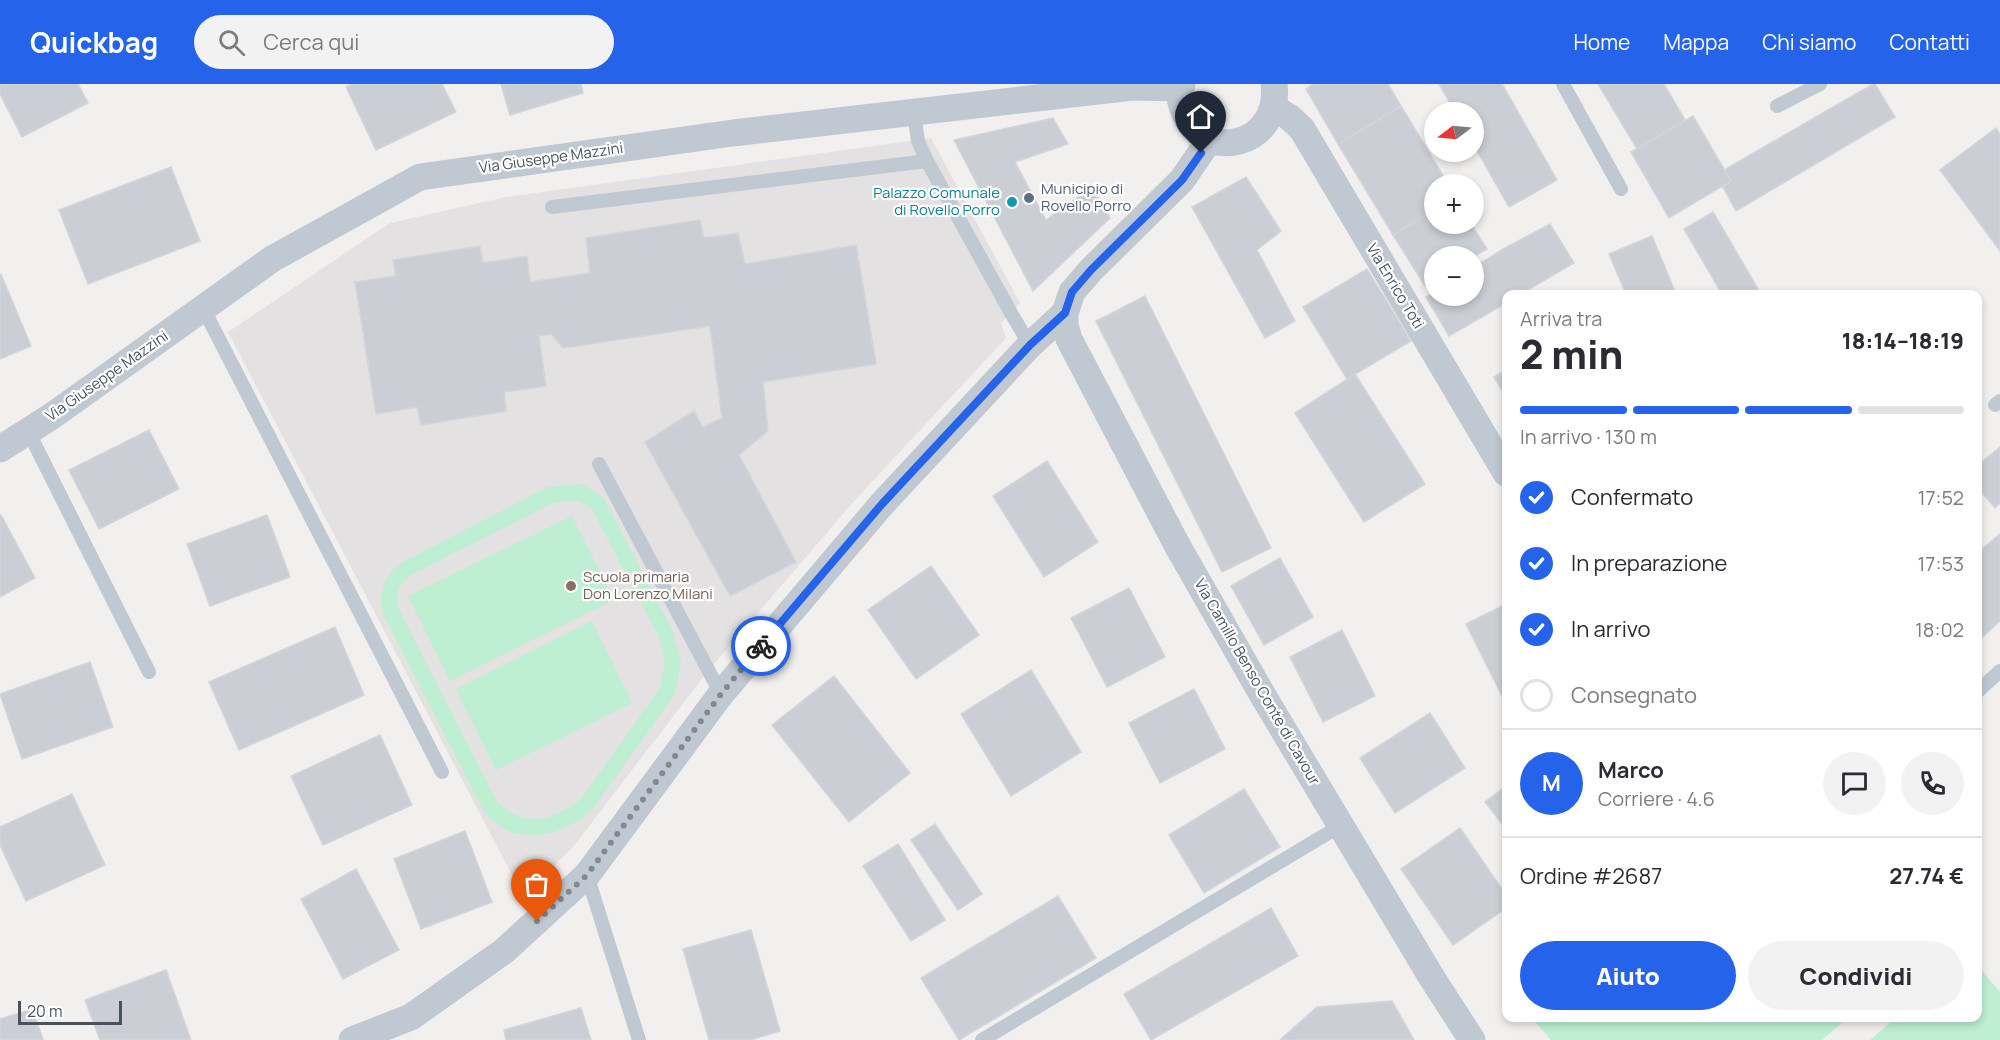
<!DOCTYPE html>
<html lang="it">
<meta charset="utf-8">
<style>
:root{--surface:#fff;--page:#f2f2f3;--text:#2b2b33;--muted:#7c7c81;--line:#e1e1e2;--accent:#2563eb}
body{margin:0;font-family:Manrope,sans-serif;background:var(--page);color:var(--text);height:100vh;display:flex;flex-direction:column;font-size:22px;white-space:nowrap}
*{box-sizing:border-box;margin:0}
p{font-size:20px;color:var(--muted)}
.icon{flex:none;width:33px;height:33px;fill:none;stroke:currentColor;stroke-width:2;stroke-linecap:round;stroke-linejoin:round}
.map{position:relative;flex:1;overflow:hidden}
.side{position:absolute;left:1502px;top:206px;width:480px;height:732px;display:flex;flex-direction:column;background:var(--surface);border-radius:12px;box-shadow:0 3px 9px #0003}
.side>*{flex:none}
.needle{width:39px;rotate:254deg}
.buttons{position:absolute;left:1424px;top:18px;display:grid;gap:12px}
.buttons a{display:grid;place-items:center;width:60px;height:60px;border-radius:50%;background:var(--surface);box-shadow:0 3px 9px #0003;font-size:30px}
.scale{position:absolute;left:18px;bottom:15px;width:104px;box-sizing:border-box;padding-left:6px;border:3px solid #47525d;border-top:0;font-size:16px;line-height:21px;white-space:nowrap;color:#47525d;-webkit-text-stroke:4px #fff;paint-order:stroke}
.pin{position:absolute;display:grid;place-items:center;width:51px;height:51px;color:#fff;margin:-62px -26px;border-radius:50% 50% 50% 0;rotate:-45deg;box-shadow:0 0 6px #0007}
.pin .icon{rotate:45deg}
.courier{position:absolute;display:grid;place-items:center;width:60px;height:60px;margin:-30px;border:4px solid #2563eb;border-radius:50%;background:#fff;color:#222;box-shadow:0 2px 8px #0007}
.summary em{font-style:normal;font-weight:800}
.summary div{display:flex;flex-direction:column-reverse}
.summary{display:flex;align-items:center;justify-content:space-between;height:102px;padding:0 18px}
h1{font-size:39px;font-weight:800;line-height:45px}
.bar{display:grid;grid-template-columns:repeat(4,1fr);gap:9px 6px;align-content:center;height:72px;padding:0 18px}
.bar i{height:8px;border-radius:4px;background:var(--line)}
.bar .on{background:var(--accent)}
.bar p{grid-column:span 4}
.line{display:flex;align-items:center;gap:15px;padding:0 18px;border-top:2px solid var(--line)}
.line div{flex:1}
.round{display:grid;place-items:center;flex:none;width:63px;height:63px;border-radius:32px;background:var(--page)}
ol{padding:0 18px;list-style:none}
li{display:flex;align-items:center;gap:18px;height:66px}
li p{margin-inline-start:auto}
li .icon{padding:6px;border-radius:50%;background:var(--accent);color:#fff;stroke-width:4}
li:last-child{color:var(--muted)}
li i{width:33px;height:33px;border:3px solid var(--line);border-radius:50%}
.primary-button{display:flex;gap:12px;margin-top:auto;padding:12px 18px}
.primary-button a{flex:1;height:69px;border-radius:36px;background:var(--accent);color:#fff;font-size:24px;font-weight:800;line-height:69px;text-align:center}
.primary-button a+a{background:var(--page);color:var(--text)}
header{display:flex;align-items:center;gap:36px;box-sizing:border-box;height:84px;padding:0 30px;background:var(--accent);color:#fff}
header strong{font-size:28px}
nav{display:flex;gap:33px;margin-inline-start:auto;font-size:21px}
.search{width:420px;height:54px;background:var(--page);display:flex;align-items:center;gap:15px;box-sizing:border-box;padding:0 21px;border-radius:33px;color:var(--muted);font-size:22px}
.map>svg:first-child{display:block}
</style>
<header>
<strong>Quickbag</strong>
<div class="search"><svg class="icon" aria-label="search" viewBox="0 0 24 24"><circle cx="10" cy="10" r="6"/><path d="M15 15l6 6"/></svg>Cerca qui</div>
<nav><a>Home</a><a>Mappa</a><a>Chi siamo</a><a>Contatti</a></nav>
</header>
<div class="map">
<svg width="2000" height="956" viewBox="0 0 2000 956">
<rect width="100%" height="100%" fill="#f2f0ef"/>
<!-- education -->
<polygon fill="#e3e1e1" points="931,54 1020,219 1001,239 1006,254 855,416 708,587 573,763 523,812 228,248 390,139 506,113"/>
<!-- green -->
<g fill="#beefd2" fill-rule="evenodd">
<path d="M582 400 604 414 672 546 681 577 675 610 592 726C569 745 545 756 514 749 503 747 492 735 484 728L382 528C380 504 383 494 401 479L548 403ZM578 416 592 425 658 551 665 578 660 604 581 715C552 738 525 744 497 718L398 523C396 509 399 501 409 492L553 419Z"/>
<polygon points="572,432 614,516 450,597 408,512"/>
<polygon points="592,537 632,619 496,686 456,605"/>
<polygon points="1977,881 2000,908 2000,956 1870,956 1897,933 1977,933"/>
<polygon points="1531,933 1849,933 1822,956 1551,956"/>
</g>
<!-- building -->
<g fill="#cbced5" stroke="#d3d5db" stroke-width="1.5">
<polygon points="0,0 78,0 88,19 22,53 0,10"/>
<polygon points="353,0 442,0 456,28 376,66 346,3"/>
<polygon points="501,0 581,0 583,9 510,31"/>
<polygon points="1314,0 1388,0 1401,22 1338,60 1306,5"/>
<polygon points="1439,0 1502,0 1557,96 1509,123 1473,60 1473,28 1455,28"/>
<polygon points="1598,0 1664,0 1685,36 1637,65"/>
<polygon points="1873,0 1875,0 1895,33 1736,127 1723,103 1731,97 1724,86"/>
<polygon points="1401,22 1448,100 1434,100 1434,126 1393,151 1338,60"/>
<polygon points="1693,32 1731,97 1669,134 1631,68"/>
<polygon points="1053,34 1068,60 1015,78 1046,136 1092,103 1110,134 1033,207 954,56"/>
<polygon points="1996,44 2000,50 2000,167 1940,86"/>
<polygon points="171,83 200,157 88,200 59,126"/>
<polygon points="1246,93 1281,147 1257,166 1295,237 1265,254 1192,123"/>
<polygon points="1434,126 1434,140 1471,140 1487,165 1473,173 1434,172 1434,197 1425,202 1393,151"/>
<polygon points="1713,128 1761,210 1722,210 1684,145"/>
<polygon points="700,136 704,154 738,149 745,180 856,161 876,280 763,298 768,347 739,371 796,478 730,512 645,358 694,327 703,343 722,334 710,242 563,264 551,250 539,252 546,302 504,308 506,327 421,341 417,323 376,330 355,198 396,192 393,176 480,162 483,179 527,172 530,198 590,189 586,154"/>
<polygon points="1550,140 1574,179 1521,210 1506,210 1506,219 1449,252 1426,213 1434,208 1434,212 1473,212 1473,184 1503,165"/>
<polygon points="1652,152 1676,210 1626,210 1609,170"/>
<polygon points="1367,185 1411,257 1347,295 1303,223"/>
<polygon points="1,190 31,262 0,275 0,191"/>
<polygon points="1145,212 1271,464 1222,488 1096,237"/>
<polygon points="1506,286 1506,313 1494,293"/>
<polygon points="1355,290 1425,400 1364,438 1295,329"/>
<polygon points="149,346 179,405 99,445 69,386"/>
<polygon points="2000,363 2000,419 1995,424 1977,403 1977,382"/>
<polygon points="1047,377 1098,458 1044,493 993,412"/>
<polygon points="0,431 1,431 35,494 0,513"/>
<polygon points="267,431 290,493 210,522 187,460"/>
<polygon points="2000,450 2000,537 1977,558 1977,469"/>
<polygon points="1280,474 1313,533 1264,561 1231,502"/>
<polygon points="931,482 979,551 916,595 868,526"/>
<polygon points="1129,504 1165,573 1107,603 1071,534"/>
<polygon points="1506,520 1506,620 1466,540"/>
<polygon points="335,543 364,611 239,666 209,598"/>
<polygon points="1342,546 1375,612 1323,638 1290,573"/>
<polygon points="90,578 113,643 22,675 0,610"/>
<polygon points="1031,586 1081,668 1011,712 961,630"/>
<polygon points="834,592 910,689 849,738 772,641"/>
<polygon points="1194,605 1225,665 1160,699 1129,639"/>
<polygon points="1430,629 1465,684 1395,729 1360,674"/>
<polygon points="380,651 412,721 323,761 291,692"/>
<polygon points="1506,702 1506,745 1485,718"/>
<polygon points="1244,705 1280,763 1204,809 1169,751"/>
<polygon points="72,710 105,781 26,817 0,761 0,743"/>
<polygon points="935,740 982,810 958,826 911,756"/>
<polygon points="1460,744 1506,811 1506,824 1453,861 1401,785"/>
<polygon points="465,747 492,818 421,845 394,775"/>
<polygon points="898,760 945,836 911,857 863,782"/>
<polygon points="356,785 399,866 343,895 301,815"/>
<polygon points="1058,812 1096,874 959,956 921,894"/>
<polygon points="1271,824 1298,872 1151,956 1124,910"/>
<polygon points="751,846 780,947 750,956 709,956 683,865"/>
<polygon points="166,886 191,956 100,956 85,916"/>
<polygon points="1392,917 1414,956 1280,956 1317,923"/>
<polygon points="581,924 591,956 506,956 504,946"/>
<polygon points="33,925 43,956 0,956 0,935"/>
</g>
<g fill="none" stroke-linecap="round" stroke-linejoin="round">
<!-- service -->
<g stroke="#c0c9d1" stroke-width="14">
<polyline points="1563,0 1621,105"/>
<polyline points="1777,22 1820,0"/>
<polyline points="914,29 918,57 927,77 1011,229 1030,261"/>
<polyline points="552,123 927,77"/>
<polyline points="203,224 442,688"/>
<polyline points="1995,321 2000,317"/>
<polyline points="28,347 149,588"/>
<polyline points="599,380 721,610"/>
<polyline points="1977,608 2000,587"/>
<polyline points="587,791 639,956"/>
<polyline points="982,956 1340,742"/>
</g>
<!-- minor -->
<g stroke="#c0c9d1" stroke-width="27">
<path d="M1182 0C1179 9 1180 19 1184 27 1203 81 1282 62 1274 0"/>
<polyline points="1274,24 1289,33 1302,45 1506,389"/>
<polyline points="1210,55 1182,96 1091,186 1072,208 1065,229 1065,241 1069,255 1177,461 1262,610 1432,894 1472,956"/>
<polyline points="0,365 52,332 272,175 420,93 733,49 1133,3 1181,4"/>
<polyline points="352,956 411,933 504,867 587,791 721,610 882,420 1030,261 1065,229"/>
</g>
</g>
<g fill="none" stroke-linecap="round" stroke-linejoin="round">
<!-- done -->
<polyline stroke="#838990" stroke-width="6" stroke-dasharray="0 10.8" points="537,837 587,791 721,610 761,562"/>
<!-- route -->
<polyline stroke="#2563eb" stroke-width="8" points="761,562 882,420 1030,261 1065,229 1072,208 1091,186 1182,96 1201,69"/>
</g>
<!-- markers -->
<circle fill="#5c6f8a" stroke="#fff" stroke-width="2" cx="1029" cy="114" r="6"/>
<circle fill="#0f9aa8" stroke="#fff" stroke-width="2" cx="1012" cy="118" r="6"/>
<circle fill="#8d6e63" stroke="#fff" stroke-width="2" cx="571" cy="502" r="6"/>
<g text-anchor="middle" stroke-width="4.5" stroke-linejoin="round" paint-order="stroke">
<!-- street labels -->
<g font-size="15" fill="#47525d" stroke="#fff">
<text transform="translate(551 74) rotate(-8)" y="5">Via Giuseppe Mazzini</text>
<text transform="translate(1395 202) rotate(59)" y="5">Via Enrico Toti</text>
<text transform="translate(107 292) rotate(-35)" y="5">Via Giuseppe Mazzini</text>
<text transform="translate(1257 598) rotate(60)" y="5">Via Camillo Benso Conte di Cavour</text>
</g>
<!-- service labels -->
<g font-size="15" fill="#4e5e75" stroke="#fff" text-anchor="start">
<text x="1041" y="110">Municipio di<tspan x="1041" dy="17">Rovello Porro</tspan></text>
</g>
<!-- culture labels -->
<g font-size="15" fill="#0d838f" stroke="#fff" text-anchor="end">
<text x="1000" y="114">Palazzo Comunale<tspan x="1000" dy="17">di Rovello Porro</tspan></text>
</g>
<!-- education labels -->
<g font-size="15" fill="#785e54" stroke="#fff" text-anchor="start">
<text x="583" y="498">Scuola primaria<tspan x="583" dy="17">Don Lorenzo Milani</tspan></text>
</g>
</g>
</svg>
<div class="buttons">
<a><svg class="needle" viewBox="-14 -14 28 28"><path d="M0-13l5 13h-10z" fill="#e53935"/><path d="M0 13l5-13h-10z" fill="#7c7c81"/></svg></a>
<a>+</a>
<a>−</a>
</div>
<div class="scale">20 m</div>
<div class="pin" style="left:537px;top:837px;background:#ea580c"><svg class="icon" aria-label="bag" viewBox="0 0 24 24"><path d="M5 8h14l-1 12H6zM9 8a3 3 0 0 1 6 0"/></svg></div>
<div class="pin" style="left:1201px;top:69px;background:#1f2937"><svg class="icon" aria-label="home" viewBox="0 0 24 24"><path d="M3 11l9-7 9 7M6 9v11h12V9"/></svg></div>
<div class="courier" style="left:761px;top:562px"><svg class="icon" aria-label="bike" viewBox="0 0 24 24"><circle cx="6" cy="16" r="4"/><circle cx="18" cy="16" r="4"/><path d="M6 16l4-8h5l3 8M10 8l3 8H6M13 5h3"/></svg></div>
<section class="side">
<div class="summary"><div><h1>2 min</h1><p>Arriva tra</p></div><em>18:14–18:19</em></div>
<div class="bar"><i class="on"></i><i class="on"></i><i class="on"></i><i></i><p>In arrivo · 130 m</p></div>
<ol>
<li><svg class="icon" aria-label="check" viewBox="0 0 24 24"><path d="M5 12l5 5 9-10"/></svg>Confermato<p>17:52</p></li>
<li><svg class="icon" aria-label="check" viewBox="0 0 24 24"><path d="M5 12l5 5 9-10"/></svg>In preparazione<p>17:53</p></li>
<li><svg class="icon" aria-label="check" viewBox="0 0 24 24"><path d="M5 12l5 5 9-10"/></svg>In arrivo<p>18:02</p></li>
<li><i></i>Consegnato</li>
</ol>
<div class="line" style="height:108px"><b class="round" style="background:var(--accent);color:#fff">M</b><div><b>Marco</b><p>Corriere · 4.6</p></div><a class="round"><svg class="icon" aria-label="chat" viewBox="0 0 24 24"><path d="M4 5h16v11H9l-5 4z"/></svg></a><a class="round"><svg class="icon" aria-label="phone" viewBox="0 0 24 24"><path d="M5 4h4l2 5-3 2q2 4 5 5l2-3 5 2v4C11 20 4 13 5 4z"/></svg></a></div>
<div class="line" style="height:78px"><div>Ordine #2687</div><b>27.74 €</b></div>
<div class="primary-button"><a>Aiuto</a><a>Condividi</a></div>
</section>
</div>
